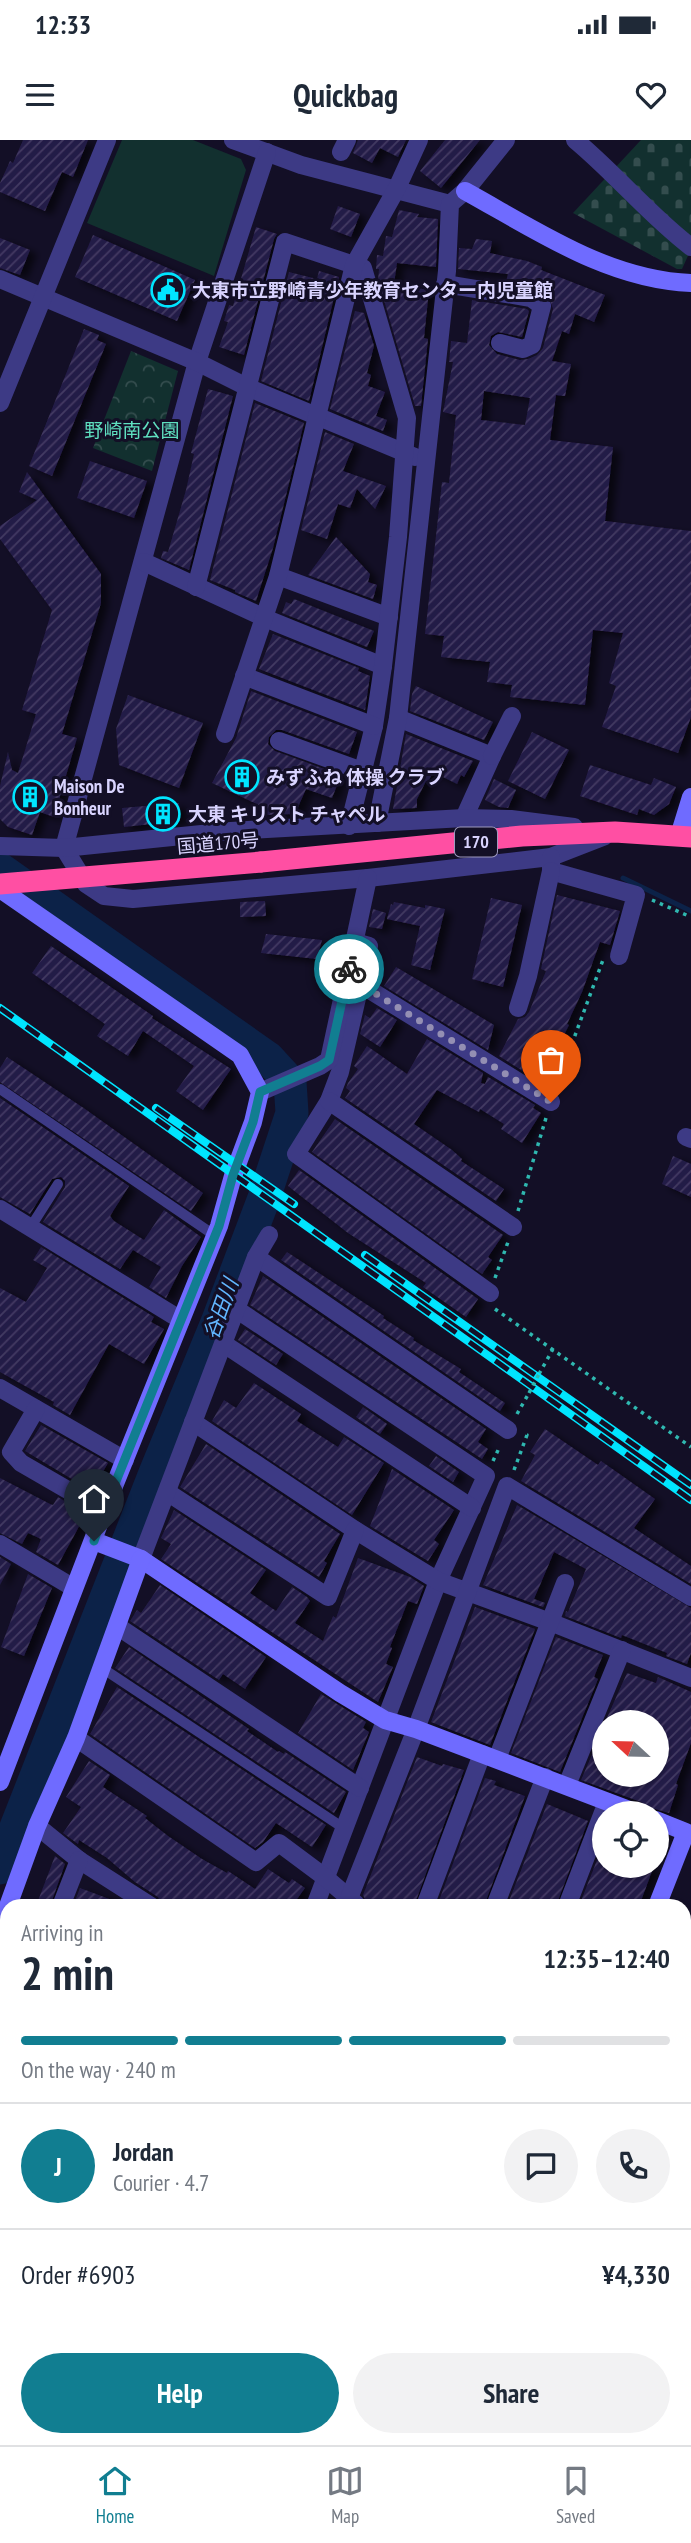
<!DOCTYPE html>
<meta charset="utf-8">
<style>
:root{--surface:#fff;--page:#f2f2f3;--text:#1f2937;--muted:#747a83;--line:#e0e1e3;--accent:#117e91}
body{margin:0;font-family:"PT Sans Narrow","Noto Sans JP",sans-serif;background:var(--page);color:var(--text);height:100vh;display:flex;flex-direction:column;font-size:26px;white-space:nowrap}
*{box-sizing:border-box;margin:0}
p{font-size:23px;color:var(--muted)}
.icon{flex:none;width:38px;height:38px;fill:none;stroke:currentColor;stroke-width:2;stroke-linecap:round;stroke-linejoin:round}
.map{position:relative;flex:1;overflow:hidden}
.drawer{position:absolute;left:0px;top:1759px;width:691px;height:548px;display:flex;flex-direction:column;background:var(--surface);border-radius:21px 21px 0 0;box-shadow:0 2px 5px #0004}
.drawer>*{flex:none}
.needle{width:46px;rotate:292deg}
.controls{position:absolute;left:592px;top:1570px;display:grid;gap:14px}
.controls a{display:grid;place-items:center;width:77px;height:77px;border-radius:50%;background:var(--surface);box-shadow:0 2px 5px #0004;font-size:35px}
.pin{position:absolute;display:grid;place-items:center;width:60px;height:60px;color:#fff;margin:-72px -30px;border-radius:50% 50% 50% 0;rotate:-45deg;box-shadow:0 0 7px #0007}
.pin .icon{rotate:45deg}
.courier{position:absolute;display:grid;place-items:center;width:70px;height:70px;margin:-35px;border:5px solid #117e91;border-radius:50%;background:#fff;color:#222;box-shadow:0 2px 9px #0007}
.summary em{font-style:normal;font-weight:800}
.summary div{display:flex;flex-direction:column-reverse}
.summary{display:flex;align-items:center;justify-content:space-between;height:119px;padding:0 21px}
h1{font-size:46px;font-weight:800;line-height:52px}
.bar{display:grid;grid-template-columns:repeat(4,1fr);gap:10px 7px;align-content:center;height:84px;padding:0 21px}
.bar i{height:9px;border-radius:5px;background:var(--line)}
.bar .selected{background:var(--accent)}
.bar p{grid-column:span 4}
.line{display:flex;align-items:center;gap:18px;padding:0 21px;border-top:2px solid var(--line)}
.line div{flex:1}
.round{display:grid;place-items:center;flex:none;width:74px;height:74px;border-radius:37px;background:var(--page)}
.primary-button{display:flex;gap:14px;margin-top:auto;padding:14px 21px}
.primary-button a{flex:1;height:80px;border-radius:42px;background:var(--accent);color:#fff;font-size:28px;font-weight:800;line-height:80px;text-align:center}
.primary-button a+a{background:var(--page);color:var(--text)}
.status{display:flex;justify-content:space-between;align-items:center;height:49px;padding:0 35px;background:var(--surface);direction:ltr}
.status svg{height:19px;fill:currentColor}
header{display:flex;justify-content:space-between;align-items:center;height:91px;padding:0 21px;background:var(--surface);font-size:32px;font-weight:800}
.tab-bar{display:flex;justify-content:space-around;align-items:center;height:98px;border-top:2px solid var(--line);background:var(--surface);font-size:19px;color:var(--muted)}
.tab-bar a{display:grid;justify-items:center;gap:4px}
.tab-bar .selected{color:var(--accent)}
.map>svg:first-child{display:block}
</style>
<div class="status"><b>12:33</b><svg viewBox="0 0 49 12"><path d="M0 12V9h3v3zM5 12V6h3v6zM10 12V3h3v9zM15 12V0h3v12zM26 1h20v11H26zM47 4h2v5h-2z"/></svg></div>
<header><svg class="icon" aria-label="menu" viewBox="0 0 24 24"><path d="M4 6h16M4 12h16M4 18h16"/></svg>Quickbag<svg class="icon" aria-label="heart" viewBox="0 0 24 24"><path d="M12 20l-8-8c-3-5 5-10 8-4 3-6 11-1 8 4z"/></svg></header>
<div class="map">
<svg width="691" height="2305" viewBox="0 0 691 2305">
<defs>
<pattern id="cemetery-stones" width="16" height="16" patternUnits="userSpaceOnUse" patternTransform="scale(1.75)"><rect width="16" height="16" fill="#12302f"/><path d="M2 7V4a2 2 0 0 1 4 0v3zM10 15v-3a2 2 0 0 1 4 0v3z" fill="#344d4e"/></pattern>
<pattern id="park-crowns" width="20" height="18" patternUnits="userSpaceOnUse" patternTransform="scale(1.75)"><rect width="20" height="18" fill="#12302f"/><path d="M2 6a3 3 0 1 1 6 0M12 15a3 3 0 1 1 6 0" fill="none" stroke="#344d4e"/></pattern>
<pattern id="building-hatch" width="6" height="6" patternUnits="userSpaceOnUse" patternTransform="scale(1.75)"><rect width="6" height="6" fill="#241b47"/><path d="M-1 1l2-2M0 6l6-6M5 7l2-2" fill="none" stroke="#433b63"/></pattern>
<filter id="shadow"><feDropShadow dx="7" dy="4" stdDeviation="3.5" flood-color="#0009"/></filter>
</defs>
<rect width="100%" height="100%" fill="#130f26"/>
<!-- cemetery -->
<polygon fill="url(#cemetery-stones)" points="641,0 691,0 691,109 682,129 677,129 573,73"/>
<!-- park -->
<polygon fill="url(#park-crowns)" points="131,211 178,231 152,331 93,308"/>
<!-- pitch -->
<polygon fill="#12302f" points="122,0 193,0 241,19 246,30 214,136 87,83"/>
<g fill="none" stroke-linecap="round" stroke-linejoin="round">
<!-- stream -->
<polyline stroke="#0c2248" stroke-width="5" points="623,738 691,771"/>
<!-- river -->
<polyline stroke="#0c2248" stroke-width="33" points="0,729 268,918 290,942 292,973 264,1058 218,1180 155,1333 0,1728"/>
</g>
<!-- building -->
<g fill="url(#building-hatch)" fill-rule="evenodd" filter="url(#shadow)">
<polygon points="23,0 88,0 73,37 62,32 45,71 0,52 0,43 10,21 13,23"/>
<polygon points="358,0 406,0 398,17 380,8 372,23 353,13"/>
<polygon points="445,0 480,0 441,48 420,31"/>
<polygon points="338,66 360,74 351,97 330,89"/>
<polygon points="399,70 419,74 417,77 438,79 436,127 397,123 394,144 429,150 424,198 428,199 421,266 415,266 378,140 379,129 376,129 377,115 383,116 386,96 392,97"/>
<polygon points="256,87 277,94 274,99 244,215 219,207 228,182 224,181 229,165 233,166"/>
<polygon points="93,95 195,140 177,181 75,137"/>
<polygon points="0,98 30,110 20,135 0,128"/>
<path d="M476 99 492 101 490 113 527 121 542 127 541 130 605 155 594 182 575 174 569 194 562 191 552 221 571 224 565 256 556 255 550 300 613 307 605 381 691 391V577L678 613 602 587 616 546 609 543 623 493 593 490 585 565 510 557 512 545 487 542 490 522 441 517 444 496 425 494 442 342 449 343 456 275 443 272 453 222H449L451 201 467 203 472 160 527 169 529 171 522 197 498 192 491 196 489 205 497 214 520 220 528 219 537 215 543 208 553 169 549 157 537 149 506 142 508 134 458 129 459 108 472 109ZM484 251 530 258 525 285 481 280Z"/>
<polygon points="319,131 339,137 309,261 261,241 289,132 317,139"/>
<polygon points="355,171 364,173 374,206 367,233 371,235 368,246 385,252 376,276 387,280 383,291 330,269"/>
<polygon points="84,189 99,195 97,200 106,204 52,336 29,326"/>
<polygon points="208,249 233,256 189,430 161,418 163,411 168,412 186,350 194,314 191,313"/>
<polygon points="255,263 304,283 273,408 256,461 235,452 235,450 210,440"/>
<polygon points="325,292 354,304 343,331 386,346 375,369 357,349 350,368 338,364 327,399 301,390"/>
<polygon points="90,321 147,341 134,378 77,358"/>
<polygon points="27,332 101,434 101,463 62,594 77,598 54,677 40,672 32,695 8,687 0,679 0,646 8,612 12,630 18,633 36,574 22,570 52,470 0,399 0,386 37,360 19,352"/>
<polygon points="336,397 370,434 368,442 377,445 373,459 308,435"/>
<polygon points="294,459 374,491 367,507 282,473 286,462 291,464"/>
<polygon points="273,494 359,528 358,531 370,536 365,570 259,529"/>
<polygon points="416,546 493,582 484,600 410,571 412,554"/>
<polygon points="251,551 357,592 349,614 282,590 276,590 269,597 268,604 275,611 341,635 332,658 306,649 295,674 262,675 265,668 212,643 236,598"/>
<polygon points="128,555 203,583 179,648 119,625 116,589"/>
<polygon points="532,592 569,610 545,659 508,641"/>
<polygon points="406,594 473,621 464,637 461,635 457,644 433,632 428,642 426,641 417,659 417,668 393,669"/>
<polygon points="590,625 651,645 654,638 676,647 669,664 654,675 639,669 637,675 580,656"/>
<polygon points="494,639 516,650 508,668 499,667 485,660"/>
<polygon points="179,663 180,681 124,687 122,668"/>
<polygon points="557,755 620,771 610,805 600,802 582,852 567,884 569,885 556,911 561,914 545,945 499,916 518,879 525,877 529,872 546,831 541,829"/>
<polygon points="491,758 522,765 503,847 472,839"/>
<polygon points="265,761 266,776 240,777 240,762"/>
<polygon points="394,762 425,768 425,765 445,769 430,830 411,825 420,786 387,779 391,764 393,765"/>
<polygon points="373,769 386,773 382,789 369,787"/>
<polygon points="266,794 322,800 317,819 261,813"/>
<polygon points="51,806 153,876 152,878 231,929 203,970 176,951 194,926 143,891 128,916 97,896 105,884 32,833"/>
<polygon points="396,827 494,885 488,910 384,846"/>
<polygon points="377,868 397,880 380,907 360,894 365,875 370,878"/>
<polygon points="427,899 483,933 481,943 485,944 488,937 535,965 533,968 541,973 522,1003 501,989 504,984 480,969 479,972 437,950 414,984 452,1010 462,1019 461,1021 504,1049 496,1061 345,958 350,951 346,948 348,943 358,929 354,926 367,906 407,934"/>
<polygon points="7,917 85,969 203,1053 191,1071 0,942 0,928"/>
<polygon points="0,958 129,1046 110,1076 114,1081 144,1100 164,1070 201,1097 182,1126 166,1158 149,1147 161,1127 133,1110 120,1129 43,1082 65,1047 65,1041 61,1037 52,1039 30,1074 0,1057"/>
<polygon points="335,979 503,1095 488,1117 492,1120 482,1134 312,1012"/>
<polygon points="673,1016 691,1024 691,1057 662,1044"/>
<polygon points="299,1030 478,1159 466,1177 423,1147 426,1143 348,1093 288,1046"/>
<polygon points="41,1107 154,1177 151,1182 164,1189 144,1224 109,1204 70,1275 53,1265 54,1262 0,1232 0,1148 26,1162 47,1128 33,1120"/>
<polygon points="287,1112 384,1176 383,1178 414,1198 413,1200 461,1229 459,1232 505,1263 500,1271 281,1120"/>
<polygon points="263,1136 486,1289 478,1302 488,1309 482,1319 250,1165"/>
<polygon points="245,1189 283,1214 276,1225 238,1200"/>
<polygon points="254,1243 301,1274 297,1281 338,1307 344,1297 384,1323 352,1375 212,1281 224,1260 236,1268"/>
<polygon points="363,1267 387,1284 380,1294 356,1277"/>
<polygon points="41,1285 108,1323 92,1351 25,1311"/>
<polygon points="545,1289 598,1325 601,1321 655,1359 634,1388 691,1426 691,1444 521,1341 535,1315 530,1312"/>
<polygon points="206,1304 340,1394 324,1421 327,1423 319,1437 180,1347"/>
<polygon points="436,1316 459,1332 453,1342 429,1326"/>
<polygon points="392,1329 454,1370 434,1400 439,1404 428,1421 370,1386"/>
<polygon points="0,1338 50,1364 53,1365 58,1357 81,1371 77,1378 82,1381 58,1425 36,1412 41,1399 28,1393 22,1404 0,1393"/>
<polygon points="517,1365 691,1468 691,1513 687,1524 666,1516 667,1513 622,1495 621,1498 565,1476 566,1471 568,1472 586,1429 554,1412 534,1459 545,1463 543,1467 483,1445"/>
<polygon points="174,1370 266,1430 250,1453 276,1471 292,1447 307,1457 310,1461 295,1483 323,1501 333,1476 336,1478 358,1418 410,1437 424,1446 417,1464 408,1461 390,1507 392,1508 386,1524 393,1527 378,1562 161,1419 171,1404 161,1398"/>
<polygon points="0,1417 11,1424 0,1445"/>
<polygon points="28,1434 52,1448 24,1516 1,1507"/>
<polygon points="160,1445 266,1517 245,1549 223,1534 219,1540 130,1481 137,1470 141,1473"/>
<polygon points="475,1467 535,1489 490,1605 431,1582"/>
<polygon points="556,1497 603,1515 594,1537 598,1539 560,1632 511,1613"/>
<polygon points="129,1507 249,1589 247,1591 278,1612 279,1611 284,1614 285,1612 346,1652 334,1673 115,1528"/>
<polygon points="627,1533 656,1543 658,1537 691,1552 691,1603 676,1644 678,1645 669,1673 655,1669 648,1672 646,1666 641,1662 581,1640 594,1610 604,1613 604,1634 656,1634 656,1582 605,1582"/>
<polygon points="117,1547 326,1685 312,1707 276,1683 263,1702 255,1708 90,1594"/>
<polygon points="321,1554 366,1582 363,1588 369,1592 353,1630 298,1593"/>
<polygon points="417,1617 442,1626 443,1624 464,1630 414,1766 372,1766 367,1764 363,1755"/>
<polygon points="89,1621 110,1635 103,1647 147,1676 145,1678 168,1696 202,1719 227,1733 228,1731 255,1749 268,1729 289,1743 292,1739 305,1748 292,1766 162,1766 158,1757 135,1742 107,1718 79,1700 78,1704 63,1693 81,1667 66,1657"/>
<polygon points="485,1638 496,1641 494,1645 525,1656 484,1766 437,1766"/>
<polygon points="547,1664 588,1681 556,1766 507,1766"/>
<polygon points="604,1702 604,1726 654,1726 639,1766 579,1766"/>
<polygon points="55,1716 65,1724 50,1766 36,1766"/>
<polygon points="80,1748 120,1763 122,1761 129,1766 73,1766"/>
</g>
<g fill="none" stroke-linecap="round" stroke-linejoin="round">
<!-- path -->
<g stroke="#2fb8b0" stroke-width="3.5" stroke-dasharray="3.5 5" stroke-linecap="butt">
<polyline points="652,760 691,777"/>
<polyline points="557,944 603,820"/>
<polyline points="518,1071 546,978"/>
<polyline points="495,1138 508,1102"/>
<polyline points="495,1169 691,1307"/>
<polyline points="539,1234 553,1209"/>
<polyline points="517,1274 529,1253"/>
<polyline points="493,1321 500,1306"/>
<polyline points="514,1330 527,1295 524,1294"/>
</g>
<!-- lane -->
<g stroke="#3d3a85" stroke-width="10">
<polyline points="0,949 214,1095"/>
<polyline points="30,1088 58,1044"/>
<polyline points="102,1528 345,1689"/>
<polyline points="586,1599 604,1606"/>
</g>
<!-- street -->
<g stroke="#3d3a85" stroke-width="18">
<polyline points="233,0 301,25 450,64"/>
<path d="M575 0C616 34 649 75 691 107"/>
<polyline points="267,12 197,222 64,708 86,744 104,756 133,759 368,738 551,717 605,696"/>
<polyline points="341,12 347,0"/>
<polyline points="0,139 197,222 247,247 415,317"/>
<polyline points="445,144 531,158 542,166 532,205 523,209 500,203"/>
<polyline points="0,263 107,0"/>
<polyline points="144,422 267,479 383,526"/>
<polyline points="278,436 389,477"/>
<polyline points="196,447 285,102 363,128 407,278 398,397 383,526 374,586 349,686"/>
<polyline points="244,536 374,586"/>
<polyline points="398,578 492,616 464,678"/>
<polyline points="225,594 278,436 354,125 397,48 419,0"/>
<polyline points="279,601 362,631"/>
<polyline points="492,616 512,576"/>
<polyline points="377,683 398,578 447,131 450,64 465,51 506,0"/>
<polyline points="0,706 64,708 231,691 464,678 511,679 574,687"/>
<polyline points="551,717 551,731 636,755 619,816"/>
<polyline points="355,802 369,806 340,932 329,961 296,1014 490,1153"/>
<polyline points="360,844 551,962"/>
<polyline points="518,868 528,836 551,731"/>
<polyline points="260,952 320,926 329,920 368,738"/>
<polyline points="329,961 513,1087"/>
<polyline points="686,997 691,999"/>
<polyline points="0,1069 181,1180"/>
<polyline points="256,1117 508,1290"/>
<polyline points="236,1169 486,1336 438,1441 315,1766"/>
<polyline points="224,1204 472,1368"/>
<polyline points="0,1248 125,1320"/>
<polyline points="36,1269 11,1312 21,1323 104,1371"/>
<polyline points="193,1282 355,1390 438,1441 550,1482 691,1538"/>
<polyline points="167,1352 328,1457 355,1390"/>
<polyline points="0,1404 74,1448"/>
<polyline points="141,1419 256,1117 269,1095"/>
<polyline points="117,1486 360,1648"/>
<polyline points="76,1598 256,1722 279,1703 326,1738 356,1764"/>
<polyline points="497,1619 565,1443"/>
<polyline points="567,1645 622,1510"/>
<polyline points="37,1686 79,1720 151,1766"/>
<polyline points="61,1766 79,1720"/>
<polyline points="346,1766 416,1589 507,1346 691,1457"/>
<polyline points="425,1766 482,1614"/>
<polyline points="495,1766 545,1637"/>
<polyline points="567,1766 607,1662"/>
<polyline points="0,1828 7,1833"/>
<polyline points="0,1932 7,1937"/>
<polyline points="0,1977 7,1968"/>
<polyline points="0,2107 7,2097"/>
<polyline points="167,2300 175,2305"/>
<polyline points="359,2305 361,2300"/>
</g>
<!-- secondary -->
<g stroke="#6f6bff" stroke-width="18">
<path d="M465 51C536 90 608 140 691 143"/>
<polyline points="679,696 691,657"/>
<polyline points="0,749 240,915 260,952 253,982 233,1036 219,1086 104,1371 0,1642"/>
<polyline points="94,1401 141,1419 340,1553 385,1580 416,1589 637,1673"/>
<polyline points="656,1680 686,1692 657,1766"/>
<polyline points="8,1766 37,1686 76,1598 141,1419"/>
<polyline points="0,1788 7,1769"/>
<polyline points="0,2124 7,2129"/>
<polyline points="273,2300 282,2305"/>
<polyline points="121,2305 124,2300"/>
<polyline points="445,2305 448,2300"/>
</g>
<!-- highway -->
<polyline stroke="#ff4fa3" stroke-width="21" points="261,722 522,696 615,692 691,697"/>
<defs>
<g id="rail">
<polyline points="0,868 691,1360"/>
<polyline points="156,968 294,1064"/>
<polyline points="365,1115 691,1345"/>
</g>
</defs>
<!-- rail casing -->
<use href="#rail" stroke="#00e5ff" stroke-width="8"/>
<!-- rail -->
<use href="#rail" stroke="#130f26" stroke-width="5" stroke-dasharray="16" stroke-linecap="butt"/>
<!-- path-bridge -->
<polyline stroke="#2fb8b0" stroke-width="3.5" stroke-dasharray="3.5 5" stroke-linecap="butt" points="529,1253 539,1234"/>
<!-- highway-bridge -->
<polyline stroke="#ff4fa3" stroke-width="21" points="0,744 261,722"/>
</g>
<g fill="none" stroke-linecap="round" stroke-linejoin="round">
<!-- done -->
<polyline stroke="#948fb3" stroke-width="7" stroke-dasharray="0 12.6" points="349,829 355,802 369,806 360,844 551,962"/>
<!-- route -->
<polyline stroke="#117e91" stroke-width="9" points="94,1401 104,1371 219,1086 233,1035 253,982 260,952 320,926 329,920 349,829"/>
</g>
<!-- icons -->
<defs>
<symbol id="civic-ring" viewBox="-11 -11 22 22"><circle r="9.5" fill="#130f26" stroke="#00e5ff" stroke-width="1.5"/><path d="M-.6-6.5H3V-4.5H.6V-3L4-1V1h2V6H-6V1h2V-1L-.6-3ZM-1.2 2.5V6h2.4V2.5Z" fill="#00e5ff"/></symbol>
<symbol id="building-ring" viewBox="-11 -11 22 22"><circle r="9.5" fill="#130f26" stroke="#00e5ff" stroke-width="1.5"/><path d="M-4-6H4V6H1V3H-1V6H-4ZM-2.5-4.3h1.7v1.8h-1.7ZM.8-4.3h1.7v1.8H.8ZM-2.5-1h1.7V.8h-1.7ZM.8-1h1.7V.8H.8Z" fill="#00e5ff"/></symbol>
</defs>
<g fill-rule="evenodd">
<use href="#civic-ring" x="149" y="131" width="38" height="38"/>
<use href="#building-ring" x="223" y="618" width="38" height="38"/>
<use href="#building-ring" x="11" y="638" width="38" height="38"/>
<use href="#building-ring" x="144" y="655" width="38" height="38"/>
</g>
<g text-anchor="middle" stroke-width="6" stroke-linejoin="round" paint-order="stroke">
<!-- shield labels -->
<rect fill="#130f26" stroke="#9e99be" stroke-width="2" x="455" y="687.5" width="42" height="29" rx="5"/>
<g font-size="18" font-weight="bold" fill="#d9d4ff">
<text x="476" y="708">170</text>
</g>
<!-- poi labels -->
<g font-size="19" font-weight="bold" fill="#d9d4ff" stroke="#130f26" text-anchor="start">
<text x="192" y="157">大東市立野崎青少年教育センター内児童館</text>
<text x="266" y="644">みずふね 体操 クラブ</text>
<text x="54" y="653">Maison De<tspan x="54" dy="22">Bonheur</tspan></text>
<text x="188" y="681">大東 キリスト チャペル</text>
</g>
<!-- park labels -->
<g font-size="19" fill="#5fe0c0" stroke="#130f26">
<text x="132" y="297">野崎南公園</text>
</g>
<!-- street labels -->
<g font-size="19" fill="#d9d4ff" stroke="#130f26">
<text transform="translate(218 703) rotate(-5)" y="7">国道170号</text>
</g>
<!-- water labels -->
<g font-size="21" font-style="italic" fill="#62b6ff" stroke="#130f26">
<text transform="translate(221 1169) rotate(-70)" y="7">谷田川</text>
</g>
</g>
</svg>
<div class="controls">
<a><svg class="needle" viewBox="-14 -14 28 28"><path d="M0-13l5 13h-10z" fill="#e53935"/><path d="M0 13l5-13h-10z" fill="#747a83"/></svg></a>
<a><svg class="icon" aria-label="locate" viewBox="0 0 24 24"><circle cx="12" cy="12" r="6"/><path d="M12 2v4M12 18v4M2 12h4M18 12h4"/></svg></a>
</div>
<div class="pin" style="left:551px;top:962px;background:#ea580c"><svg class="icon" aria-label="bag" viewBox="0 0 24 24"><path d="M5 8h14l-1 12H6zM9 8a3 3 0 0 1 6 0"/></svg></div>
<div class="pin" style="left:94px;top:1401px;background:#1f2937"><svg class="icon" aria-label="home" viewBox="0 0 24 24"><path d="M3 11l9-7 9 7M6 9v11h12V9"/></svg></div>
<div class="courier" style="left:349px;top:829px"><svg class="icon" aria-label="bike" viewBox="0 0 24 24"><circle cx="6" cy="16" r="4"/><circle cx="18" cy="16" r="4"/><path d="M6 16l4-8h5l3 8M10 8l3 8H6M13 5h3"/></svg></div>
<section class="drawer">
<div class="summary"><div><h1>2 min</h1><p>Arriving in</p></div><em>12:35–12:40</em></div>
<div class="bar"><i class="selected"></i><i class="selected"></i><i class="selected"></i><i></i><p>On the way · 240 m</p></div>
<div class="line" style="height:126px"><b class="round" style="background:var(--accent);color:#fff">J</b><div><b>Jordan</b><p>Courier · 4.7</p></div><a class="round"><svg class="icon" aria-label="chat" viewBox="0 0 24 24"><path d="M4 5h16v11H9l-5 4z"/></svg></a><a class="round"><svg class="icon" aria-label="phone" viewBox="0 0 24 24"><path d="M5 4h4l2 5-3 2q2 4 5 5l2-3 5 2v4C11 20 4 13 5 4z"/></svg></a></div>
<div class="line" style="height:91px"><div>Order #6903</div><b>¥4,330</b></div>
<div class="primary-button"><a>Help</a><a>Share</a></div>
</section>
</div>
<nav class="tab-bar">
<a class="selected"><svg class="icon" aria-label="home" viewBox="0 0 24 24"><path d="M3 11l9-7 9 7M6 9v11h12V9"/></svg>Home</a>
<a><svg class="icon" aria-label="map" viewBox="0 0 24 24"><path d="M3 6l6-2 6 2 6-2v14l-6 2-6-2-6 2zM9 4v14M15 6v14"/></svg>Map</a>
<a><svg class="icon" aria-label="saved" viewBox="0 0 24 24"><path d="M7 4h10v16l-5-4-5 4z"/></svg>Saved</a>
</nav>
